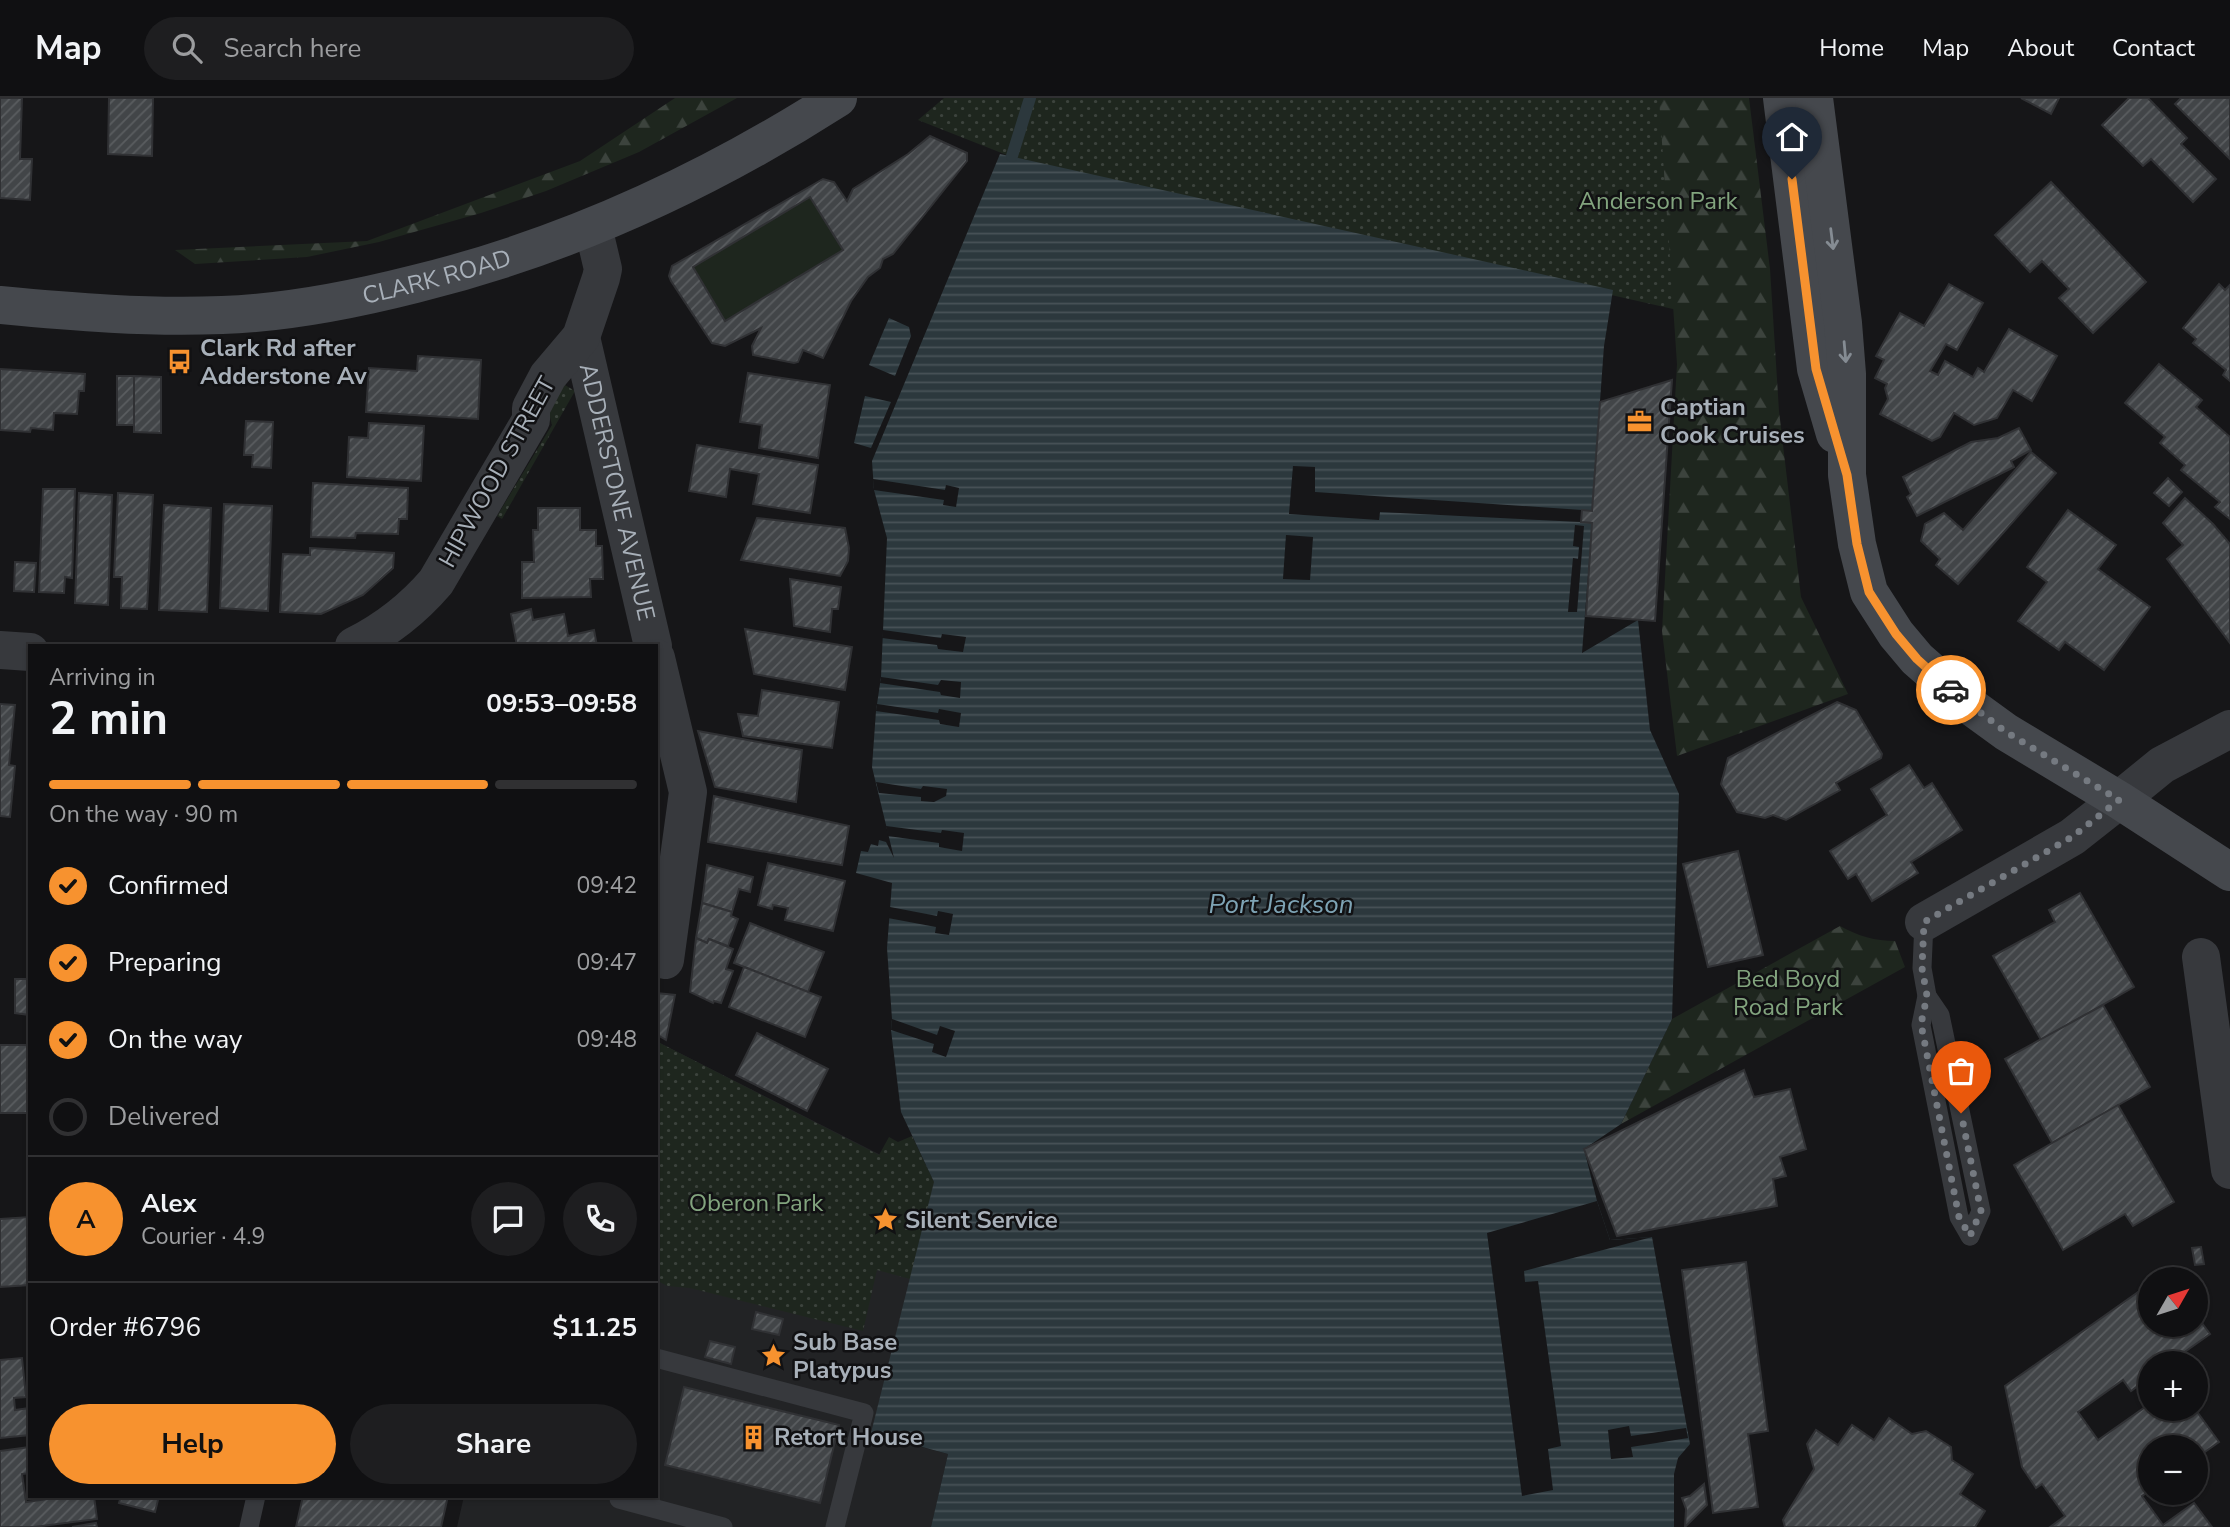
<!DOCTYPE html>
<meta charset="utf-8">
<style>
:root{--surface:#101012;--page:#1e1e20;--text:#f1f3f6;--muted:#9c9d9f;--line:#303032;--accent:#f7922f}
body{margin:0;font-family:"Nunito Sans",sans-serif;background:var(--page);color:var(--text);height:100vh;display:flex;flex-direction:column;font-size:26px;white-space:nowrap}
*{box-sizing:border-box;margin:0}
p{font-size:23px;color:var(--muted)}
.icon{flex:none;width:38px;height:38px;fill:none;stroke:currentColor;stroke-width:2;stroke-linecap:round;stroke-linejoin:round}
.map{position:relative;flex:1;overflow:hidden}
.sheet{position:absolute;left:28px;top:546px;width:630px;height:854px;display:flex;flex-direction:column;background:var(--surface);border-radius:0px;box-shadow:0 2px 5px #0004,0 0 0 2px var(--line)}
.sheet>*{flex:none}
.needle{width:46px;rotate:51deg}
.tools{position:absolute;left:2138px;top:1169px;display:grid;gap:14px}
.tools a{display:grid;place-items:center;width:70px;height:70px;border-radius:50%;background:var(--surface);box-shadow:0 2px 5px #0004,0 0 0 2px var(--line);font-size:35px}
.pin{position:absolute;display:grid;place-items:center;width:60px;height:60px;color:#fff;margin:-72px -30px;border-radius:50% 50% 50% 0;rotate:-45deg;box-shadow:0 0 7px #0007}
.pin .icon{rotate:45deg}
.courier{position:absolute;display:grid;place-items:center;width:70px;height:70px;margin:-35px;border:5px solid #f7922f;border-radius:50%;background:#fff;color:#222;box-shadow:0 2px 9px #0007}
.overview em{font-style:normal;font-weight:700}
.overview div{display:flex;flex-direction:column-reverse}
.overview{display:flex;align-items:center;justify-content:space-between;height:119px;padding:0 21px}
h1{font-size:46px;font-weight:700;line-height:52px}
.bar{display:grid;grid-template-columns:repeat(4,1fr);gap:10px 7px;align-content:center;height:84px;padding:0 21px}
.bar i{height:9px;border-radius:5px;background:var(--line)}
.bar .current{background:var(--accent)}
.bar p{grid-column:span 4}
.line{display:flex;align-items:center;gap:18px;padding:0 21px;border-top:2px solid var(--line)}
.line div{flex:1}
.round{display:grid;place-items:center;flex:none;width:74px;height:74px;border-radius:37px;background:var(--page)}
ol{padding:0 21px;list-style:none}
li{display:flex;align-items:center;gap:21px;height:77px}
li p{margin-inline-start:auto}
li .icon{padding:7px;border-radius:50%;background:var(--accent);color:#111;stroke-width:4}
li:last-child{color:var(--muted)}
li i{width:38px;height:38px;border:4px solid var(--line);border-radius:50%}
.cta{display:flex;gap:14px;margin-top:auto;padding:14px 21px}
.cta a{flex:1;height:80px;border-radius:42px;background:var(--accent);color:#111;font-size:28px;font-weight:700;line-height:80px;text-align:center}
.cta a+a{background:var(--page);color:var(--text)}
header{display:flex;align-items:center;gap:42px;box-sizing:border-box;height:98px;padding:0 35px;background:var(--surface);border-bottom:2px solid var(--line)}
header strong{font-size:33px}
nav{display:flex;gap:38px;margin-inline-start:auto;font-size:24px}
.search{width:490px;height:63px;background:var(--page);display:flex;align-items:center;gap:18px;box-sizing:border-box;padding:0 24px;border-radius:38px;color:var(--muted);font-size:26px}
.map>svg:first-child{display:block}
</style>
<header>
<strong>Map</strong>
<div class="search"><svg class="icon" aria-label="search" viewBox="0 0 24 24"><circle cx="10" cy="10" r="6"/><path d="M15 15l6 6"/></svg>Search here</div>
<nav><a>Home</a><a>Map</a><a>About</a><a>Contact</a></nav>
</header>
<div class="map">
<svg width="2230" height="1429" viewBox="0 0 2230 1429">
<defs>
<pattern id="green-dots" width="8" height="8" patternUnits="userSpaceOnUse" patternTransform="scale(1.75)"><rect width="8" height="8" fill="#1e261e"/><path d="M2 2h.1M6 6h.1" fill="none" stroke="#3c433d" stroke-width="1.8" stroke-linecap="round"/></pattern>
<pattern id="forest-firs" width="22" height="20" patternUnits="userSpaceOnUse" patternTransform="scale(1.75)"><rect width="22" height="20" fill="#1e261e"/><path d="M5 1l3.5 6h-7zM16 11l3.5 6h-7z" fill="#3c433d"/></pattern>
<pattern id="water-rules" width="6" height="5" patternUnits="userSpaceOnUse" patternTransform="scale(1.75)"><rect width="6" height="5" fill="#2c383d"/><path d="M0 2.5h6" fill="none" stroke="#485257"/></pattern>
<pattern id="building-hatch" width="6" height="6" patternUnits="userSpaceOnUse" patternTransform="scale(1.75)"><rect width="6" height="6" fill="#424548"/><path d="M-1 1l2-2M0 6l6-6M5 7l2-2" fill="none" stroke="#5a5d60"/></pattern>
</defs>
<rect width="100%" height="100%" fill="#161618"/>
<!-- built -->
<polygon fill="#222325" points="656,943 934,1084 910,1346 948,1356 931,1429 457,1429 464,1398 656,1398"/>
<!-- green -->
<g fill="url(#green-dots)">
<polygon points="944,0 1749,0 1751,208 1673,211 1024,64 918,22"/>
<polygon points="565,287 575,293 502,421 497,418 552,327 547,308"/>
<polygon points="656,943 879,1057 889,1039 898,1044 912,1038 934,1084 910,1181 877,1172 863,1233 690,1190 667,1188 656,1182"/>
</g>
<!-- forest -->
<g fill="url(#forest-firs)">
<polygon points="675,0 737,0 639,54 546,93 481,115 379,144 307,159 195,166 175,152 367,143 580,63"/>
<polygon points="1659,0 1749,0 1770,171 1779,313 1801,499 1848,596 1677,658 1662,533 1677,266"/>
<path d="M1840 828C1858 838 1875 843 1895 843L1905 869 1621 1026 1672 921Z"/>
</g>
<!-- pitch -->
<polygon fill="#1e261e" points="810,99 843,152 725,223 693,169"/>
<!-- water -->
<g fill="url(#water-rules)">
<polygon points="1000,56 1613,192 1604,248 1592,413 1582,413 1581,424 1592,425 1582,555 1638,522 1650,632 1679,696 1672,921 1621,1026 1584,1051 1597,1103 1610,1142 1652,1139 1690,1346 1678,1360 1674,1376 1674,1429 931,1429 948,1356 871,1335 934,1084 901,1014 891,932 892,921 887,850 892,785 856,775 861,753 868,754 871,746 878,748 879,742 886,744 894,760 872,669 876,613 881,579 887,440 874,392 872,363"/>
<polygon points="889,220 909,229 911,238 895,278 869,267"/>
<polygon points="865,298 891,304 871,350 854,345"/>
</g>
<!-- pier -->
<g fill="#161618">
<polygon points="1293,368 1315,369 1315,394 1582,412 1581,424 1380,414 1379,422 1289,416"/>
<polygon points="873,381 945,392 946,387 959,390 956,409 943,407 944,402 874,392"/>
<polygon points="1575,427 1584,428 1577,514 1568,514 1573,460 1578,461 1579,449 1573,448"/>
<polygon points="1286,437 1313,439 1310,482 1283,481"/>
<polygon points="883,532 941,540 942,536 966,539 963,554 938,551 937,547 882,540"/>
<polygon points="881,579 938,587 941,582 961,584 960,600 941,597 940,594 880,585"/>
<polygon points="877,606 938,615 939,611 961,615 959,629 940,626 939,622 876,613"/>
<polygon points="876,684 921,691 923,688 947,691 946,698 934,704 921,703 921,699 879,695"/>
<polygon points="886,728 941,735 942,732 964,735 962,753 939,749 939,745 888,738"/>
<polygon points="890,809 937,818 938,813 953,816 949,837 935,835 936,829 888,820"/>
<polygon points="892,921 937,937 940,928 955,933 946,959 932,954 934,946 891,932"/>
<polygon points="1597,1103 1610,1142 1652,1139 1524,1173 1525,1184 1538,1183 1561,1348 1548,1351 1553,1392 1522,1398 1487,1135"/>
<polygon points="1629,1328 1631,1338 1686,1330 1688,1340 1631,1349 1633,1359 1611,1361 1608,1332"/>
</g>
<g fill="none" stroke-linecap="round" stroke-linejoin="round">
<!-- stream -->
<polyline stroke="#2c383d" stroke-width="12" points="1012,58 1030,0"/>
</g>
<!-- building -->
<g fill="url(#building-hatch)" stroke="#303134" stroke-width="2" fill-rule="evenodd">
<polygon points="0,0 22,0 20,61 32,61 30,102 0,100"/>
<polygon points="109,0 153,0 152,58 108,56"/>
<polygon points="2021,0 2059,0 2051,16"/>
<polygon points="2129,0 2148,0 2187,40 2181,46 2216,81 2193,104 2151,61 2143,68 2102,27"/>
<polygon points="2181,0 2230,0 2230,61 2175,6"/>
<path d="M930 38 967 55V63L893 156 883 161 880 170 868 179 851 203 823 260 803 252 798 264 794 265 753 257 752 248 761 230 725 248 712 245 671 183 669 178 672 168 823 81 834 84 847 103 853 91 908 56ZM810 99 843 152 725 223 693 169Z"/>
<polygon points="2051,84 2146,184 2093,235 2059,200 2069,191 2042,163 2030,174 1995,137"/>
<polygon points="1949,186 1983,205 1957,252 1946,246 1930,273 1938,277 1945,263 1973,279 1978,270 1984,274 2009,231 2057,258 2032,303 2013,292 1997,320 1974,327 1954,315 1940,339 1932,343 1880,316 1888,301 1885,290 1887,286 1875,280 1884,262 1876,258 1900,215 1924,228"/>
<polygon points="2219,186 2225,192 2230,187 2230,283 2223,277 2226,272 2193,245 2196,241 2183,230"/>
<polygon points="418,258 481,262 478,321 366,314 369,270 417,273"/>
<polygon points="2159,266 2202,302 2196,309 2230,339 2230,421 2215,409 2220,404 2181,372 2185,367 2160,345 2165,339 2125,305"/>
<polygon points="0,271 85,276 84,293 79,293 77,316 54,315 53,332 31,330 30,334 0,332"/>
<polygon points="748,275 830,287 818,360 759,350 762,327 740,324"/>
<rect x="117" y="278" width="17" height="49"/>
<polygon points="134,278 161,279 161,335 134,334"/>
<polygon points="1672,282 1655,523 1586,518 1592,425 1581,424 1582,412 1592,413 1600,304"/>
<polygon points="246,323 273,324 271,370 252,369 253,357 244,357"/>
<polygon points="369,325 424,328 421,383 347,379 349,339 368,340"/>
<polygon points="2019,330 2031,352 2011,363 2014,369 1917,418 1907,399 1911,396 1903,379 1971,344 1998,340"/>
<polygon points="697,347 818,367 810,415 753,406 759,376 730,371 726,399 689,393"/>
<polygon points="2031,354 2056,375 1958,486 1936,467 1940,461 1921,443 1925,426 1944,415 1963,432"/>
<polygon points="2168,380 2182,394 2169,408 2154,395"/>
<polygon points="313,385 408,390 407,421 399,421 398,436 356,435 355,440 311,439"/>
<polygon points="43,391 75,391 72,480 65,479 64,495 39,494"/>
<polygon points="79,395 112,397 108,507 75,505"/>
<polygon points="118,395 153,397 147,511 121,510 122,479 114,479"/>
<polygon points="2185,400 2213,426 2230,446 2230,545 2167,461 2183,447 2163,425"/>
<polygon points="224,406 272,408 268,513 220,510"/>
<polygon points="164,407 211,410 207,514 159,512"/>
<polygon points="538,410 580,410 580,432 596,432 596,448 602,448 603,481 590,481 591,499 522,500 522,464 534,464 533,432 538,432"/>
<polygon points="2068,412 2116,447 2098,471 2150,509 2104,572 2065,544 2059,552 2018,523 2047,484 2027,469"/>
<polygon points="757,420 845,430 849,450 848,463 840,478 741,462"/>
<polygon points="310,450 394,455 393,470 363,497 321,516 280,514 283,456 310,457"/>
<polygon points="15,464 36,465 34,494 14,493"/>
<polygon points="790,481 841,489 838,511 832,511 830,534 794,528"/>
<polygon points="531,511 533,522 564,516 568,538 594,532 597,548 517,548 511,516"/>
<polygon points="745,531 852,549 845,592 754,576"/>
<polygon points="762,592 839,604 832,650 743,638 738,616 758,618"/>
<polygon points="1837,604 1856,612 1882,656 1881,660 1836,685 1840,692 1786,722 1773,717 1765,720 1737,714 1721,686 1728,660"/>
<polygon points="0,606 15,607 9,667 15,668 10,719 0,718"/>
<polygon points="698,633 802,652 796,704 715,689"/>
<polygon points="1909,667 1924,690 1932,685 1962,732 1911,764 1918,775 1872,803 1856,776 1848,781 1830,753 1887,717 1871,691"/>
<polygon points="714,698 849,728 842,767 708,744"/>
<polygon points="1738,753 1763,857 1708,869 1683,766"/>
<polygon points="768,765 845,783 833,833 785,822 788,810 773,807 772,811 758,807"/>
<polygon points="707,767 753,779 750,794 739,791 732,814 702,805"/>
<polygon points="2080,795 2134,889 2041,942 1993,858 2055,824 2049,812"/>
<polygon points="702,805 732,814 731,818 738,821 728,848 709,841 707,845 696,840"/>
<polygon points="750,825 824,854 808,894 734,865"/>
<polygon points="696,840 707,845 709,841 733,851 726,871 733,873 721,905 714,903 713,905 690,894"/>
<polygon points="744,869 821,899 805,939 729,909"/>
<polygon points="15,881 30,881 30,917 15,915"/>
<polygon points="656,895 675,897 666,942 656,936"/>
<polygon points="2103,907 2150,989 2052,1045 2005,961"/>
<polygon points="757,935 828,971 807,1013 736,977"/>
<rect x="0" y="947" width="30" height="68"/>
<polygon points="1744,972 1754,999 1790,991 1806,1051 1780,1059 1786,1078 1773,1081 1777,1108 1617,1138 1584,1051"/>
<polygon points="2118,1007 2174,1104 2133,1128 2125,1116 2063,1152 2014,1067"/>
<polygon points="30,1119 30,1187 0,1189 0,1121"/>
<polygon points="2201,1149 2204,1166 2195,1167 2192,1150"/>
<polygon points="1746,1164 1768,1333 1748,1336 1758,1409 1713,1415 1682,1172"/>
<polygon points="2166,1174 2171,1181 2155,1181"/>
<polygon points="2151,1185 2151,1227 2196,1227 2196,1217 2210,1236 2169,1265 2151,1265 2151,1278 2131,1293 2123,1282 2078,1314 2098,1342 2151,1305 2151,1311 2195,1311 2219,1344 2196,1360 2196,1349 2151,1349 2151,1392 2142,1398 2163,1427 2194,1405 2212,1429 2050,1429 2065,1418 2042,1386 2036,1390 2022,1369 2005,1288"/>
<polygon points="756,1214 783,1221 779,1237 752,1231"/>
<polygon points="710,1243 735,1249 731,1266 705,1259"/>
<polygon points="22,1260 26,1299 14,1300 15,1312 30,1310 30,1337 0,1340 0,1262"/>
<polygon points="684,1289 839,1327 820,1405 665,1367"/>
<polygon points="1889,1320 1912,1336 1926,1333 1951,1349 1952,1362 1973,1376 1960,1396 1985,1413 1975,1429 1785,1429 1783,1422 1814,1371 1807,1346 1816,1332 1838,1347 1852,1327 1874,1342"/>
<polygon points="30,1349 30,1375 22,1376 26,1404 67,1398 94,1398 97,1421 34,1429 0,1429 0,1353"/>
<polygon points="1704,1386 1707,1407 1685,1429 1686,1411 1682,1400 1690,1398"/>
<polygon points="121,1398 159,1398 155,1414 119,1405"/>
<polygon points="303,1398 448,1398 441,1429 296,1429"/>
<polygon points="96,1425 97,1429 72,1429"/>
</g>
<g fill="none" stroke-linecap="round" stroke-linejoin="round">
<!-- service -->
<g stroke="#37393d" stroke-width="19">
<polyline points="1924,824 1922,870 1927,898 1921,927 1959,1119 1970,1138"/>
<polyline points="1927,898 1940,917 1981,1113 1970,1138"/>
<polyline points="656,1260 864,1315 835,1429"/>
<polyline points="619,1398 619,1401 723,1429"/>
<polyline points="249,1429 256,1398"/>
</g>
<!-- minor -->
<g stroke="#37393d" stroke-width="38">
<path id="s1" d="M581 239 653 548"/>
<path d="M354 548C386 532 412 512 436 484L531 322V310L548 278 581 239 601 180 603 171 593 129"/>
<polyline points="0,552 30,554"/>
<polyline points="656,560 688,694 665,862"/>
<polyline points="1924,824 2072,739 2119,702"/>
<polyline points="2201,859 2230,1072"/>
</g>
<!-- tertiary -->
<polyline stroke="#37393d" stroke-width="38" points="2119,702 2162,667 2230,631"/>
<!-- secondary -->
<g stroke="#45484d" stroke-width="38">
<polyline points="1782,0 1816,271 1835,336"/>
<polyline points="1814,0 1843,225 1847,276 1847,377 1857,446 1869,494 1896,536 1917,561 1973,610 2006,634 2119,702 2230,774"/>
<path id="s2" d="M0 207C73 214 148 220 222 217 286 215 352 202 415 186 566 149 707 84 838 0"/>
</g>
</g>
<!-- one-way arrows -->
<defs><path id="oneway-shaft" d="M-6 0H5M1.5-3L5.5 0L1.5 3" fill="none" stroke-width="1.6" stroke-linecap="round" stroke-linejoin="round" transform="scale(1.75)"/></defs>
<g stroke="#858c93">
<use href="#oneway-shaft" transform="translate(1832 141) rotate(83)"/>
<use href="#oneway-shaft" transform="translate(1845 254) rotate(85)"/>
</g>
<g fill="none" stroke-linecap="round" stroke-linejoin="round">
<!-- done -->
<polyline stroke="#757a81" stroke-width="7" stroke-dasharray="0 12.6" points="1951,592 2006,634 2119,702 2072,739 1924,824 1922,870 1927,898 1921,926 1959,1119 1970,1138 1981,1113 1961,1015"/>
<!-- route -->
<polyline stroke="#f7922f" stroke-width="9" points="1792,81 1816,271 1847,377 1857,446 1869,494 1896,536 1917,561 1951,592"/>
</g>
<!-- icons -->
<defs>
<symbol id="bus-bare" viewBox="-9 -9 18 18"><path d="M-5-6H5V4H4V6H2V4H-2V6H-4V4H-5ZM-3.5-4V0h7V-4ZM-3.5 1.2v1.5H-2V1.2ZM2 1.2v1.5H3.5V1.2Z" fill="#f7922f" stroke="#111113" stroke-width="2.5" paint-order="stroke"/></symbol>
<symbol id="office-bare" viewBox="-9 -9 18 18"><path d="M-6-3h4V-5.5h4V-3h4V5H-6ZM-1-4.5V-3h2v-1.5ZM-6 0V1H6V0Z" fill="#f7922f" stroke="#111113" stroke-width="2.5" paint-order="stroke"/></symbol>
<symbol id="sight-bare" viewBox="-9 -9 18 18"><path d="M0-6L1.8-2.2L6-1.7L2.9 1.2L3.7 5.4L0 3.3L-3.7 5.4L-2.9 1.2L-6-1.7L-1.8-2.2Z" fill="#f7922f" stroke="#111113" stroke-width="2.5" paint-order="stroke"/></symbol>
<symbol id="building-bare" viewBox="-9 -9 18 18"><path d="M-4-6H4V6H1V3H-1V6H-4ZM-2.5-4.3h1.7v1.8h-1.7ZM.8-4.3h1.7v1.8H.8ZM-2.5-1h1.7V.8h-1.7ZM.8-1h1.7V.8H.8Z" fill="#f7922f" stroke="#111113" stroke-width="2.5" paint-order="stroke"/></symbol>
</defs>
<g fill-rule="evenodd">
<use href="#bus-bare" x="162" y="246" width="35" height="35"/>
<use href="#office-bare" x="1622" y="306" width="35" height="35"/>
<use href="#sight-bare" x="868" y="1104" width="35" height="35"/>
<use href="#sight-bare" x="756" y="1240" width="35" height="35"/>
<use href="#building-bare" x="736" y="1322" width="35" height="35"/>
</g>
<g text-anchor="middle" stroke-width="5" stroke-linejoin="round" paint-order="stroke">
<!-- park labels -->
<g font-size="24" fill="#82a47e" stroke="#111113">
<text x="1658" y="111">Anderson Park</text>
<text x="1788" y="889">Bed Boyd<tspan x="1788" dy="28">Road Park</tspan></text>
<text x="756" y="1113">Oberon Park</text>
</g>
<!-- street labels -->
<g font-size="24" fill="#a8b0b9" stroke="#111113">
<text dy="8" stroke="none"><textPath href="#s2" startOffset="441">CLARK ROAD</textPath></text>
<text transform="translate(497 374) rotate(-61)" y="8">HIPWOOD STREET</text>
<text dy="8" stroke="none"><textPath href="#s1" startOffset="159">ADDERSTONE AVENUE</textPath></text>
</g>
<!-- poi labels -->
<g font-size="24" font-weight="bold" fill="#a8b0b9" stroke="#111113" text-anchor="start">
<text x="200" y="258">Clark Rd after<tspan x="200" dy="28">Adderstone Av</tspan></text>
<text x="1660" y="317">Captian<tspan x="1660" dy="28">Cook Cruises</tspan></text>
<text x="905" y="1130">Silent Service</text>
<text x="793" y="1252">Sub Base<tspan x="793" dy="28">Platypus</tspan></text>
<text x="774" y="1347">Retort House</text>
</g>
<!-- water labels -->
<g font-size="26" font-style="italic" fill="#7ea4b5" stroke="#111113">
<text x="1281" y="815">Port Jackson</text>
</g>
</g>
</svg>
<div class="tools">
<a><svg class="needle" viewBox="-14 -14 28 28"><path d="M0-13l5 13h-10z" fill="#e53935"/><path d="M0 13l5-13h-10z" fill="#9c9d9f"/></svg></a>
<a>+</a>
<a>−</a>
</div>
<div class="pin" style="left:1961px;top:1015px;background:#ea580c"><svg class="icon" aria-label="bag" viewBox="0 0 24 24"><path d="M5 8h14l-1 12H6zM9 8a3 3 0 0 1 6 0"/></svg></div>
<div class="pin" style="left:1792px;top:81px;background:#1f2937"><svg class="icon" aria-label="home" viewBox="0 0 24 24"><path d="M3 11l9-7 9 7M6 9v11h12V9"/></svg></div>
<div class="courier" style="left:1951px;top:592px"><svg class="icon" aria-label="car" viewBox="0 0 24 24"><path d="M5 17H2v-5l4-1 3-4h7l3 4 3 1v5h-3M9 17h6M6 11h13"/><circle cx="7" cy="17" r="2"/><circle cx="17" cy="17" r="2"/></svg></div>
<section class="sheet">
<div class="overview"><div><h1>2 min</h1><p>Arriving in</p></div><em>09:53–09:58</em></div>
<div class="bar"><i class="current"></i><i class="current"></i><i class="current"></i><i></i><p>On the way · 90 m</p></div>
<ol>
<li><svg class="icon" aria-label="check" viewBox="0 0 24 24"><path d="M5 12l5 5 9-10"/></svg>Confirmed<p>09:42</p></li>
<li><svg class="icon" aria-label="check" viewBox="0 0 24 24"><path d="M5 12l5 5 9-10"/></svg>Preparing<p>09:47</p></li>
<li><svg class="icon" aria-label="check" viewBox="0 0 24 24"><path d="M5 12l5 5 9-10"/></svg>On the way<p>09:48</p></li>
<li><i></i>Delivered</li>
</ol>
<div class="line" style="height:126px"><b class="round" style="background:var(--accent);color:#111">A</b><div><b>Alex</b><p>Courier · 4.9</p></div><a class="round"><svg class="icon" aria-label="chat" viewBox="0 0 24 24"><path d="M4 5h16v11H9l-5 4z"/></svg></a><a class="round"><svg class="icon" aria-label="phone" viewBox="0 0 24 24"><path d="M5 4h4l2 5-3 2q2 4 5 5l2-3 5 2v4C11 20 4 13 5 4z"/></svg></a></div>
<div class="line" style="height:91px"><div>Order #6796</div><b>$11.25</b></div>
<div class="cta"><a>Help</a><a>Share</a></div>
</section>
</div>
